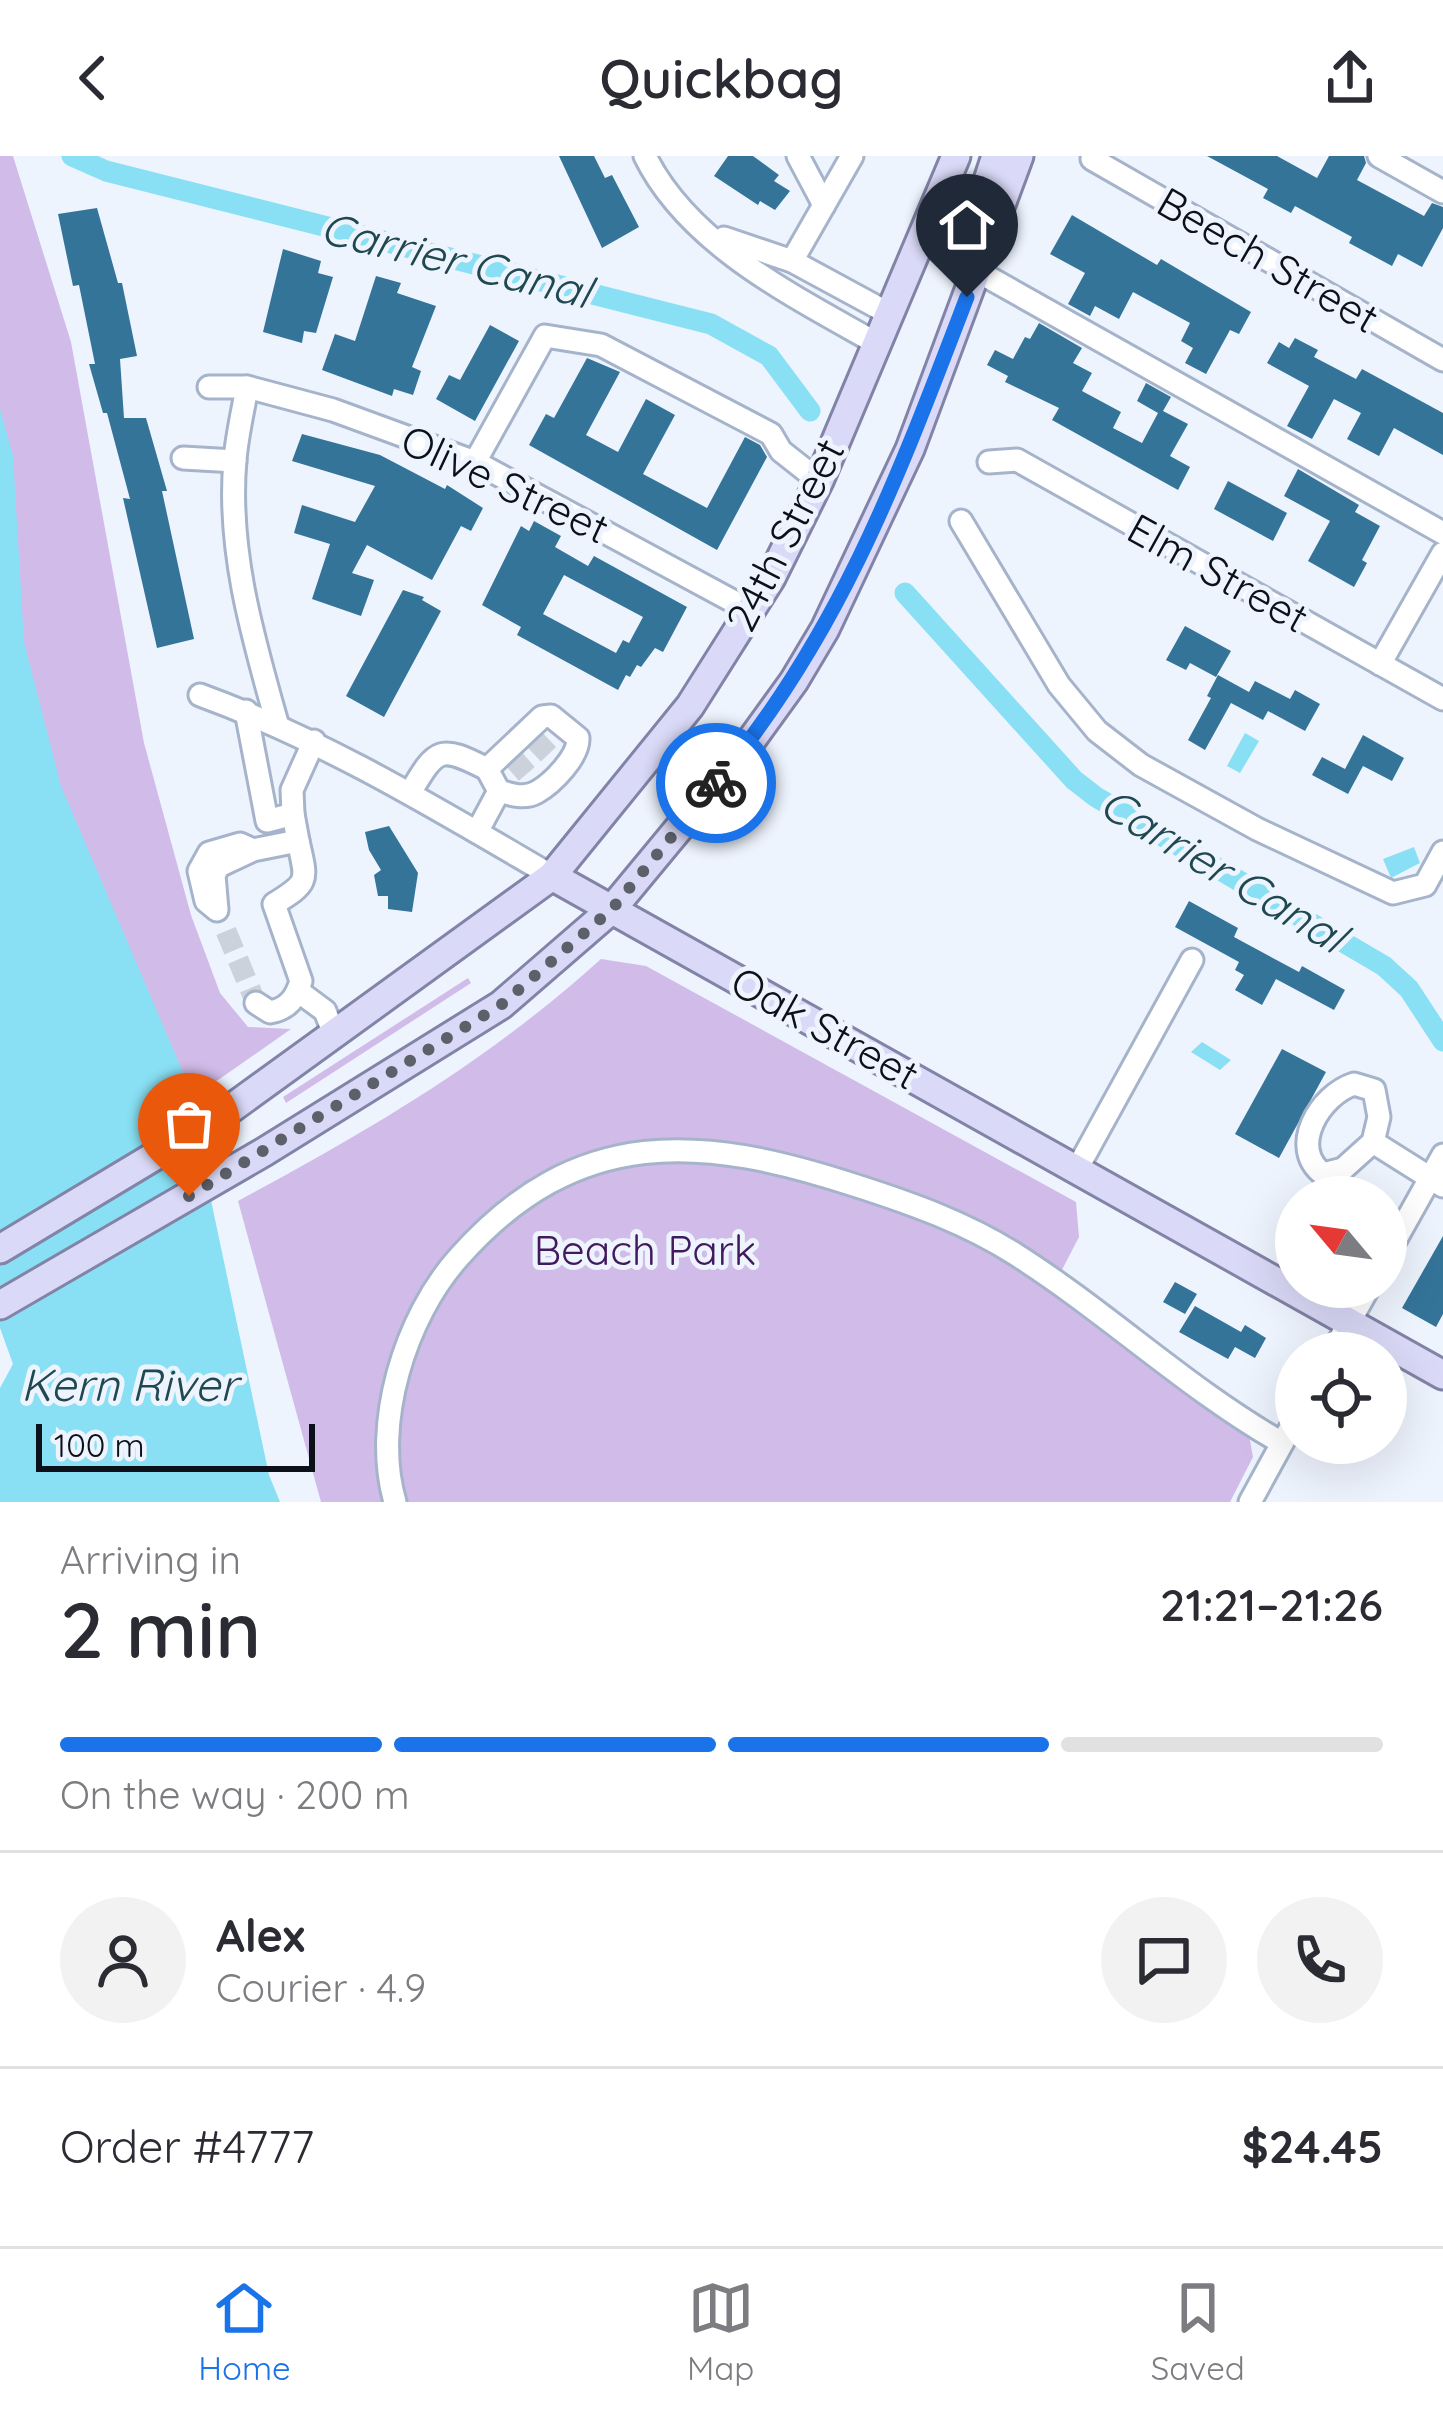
<!DOCTYPE html>
<meta charset="utf-8">
<style>
:root{--surface:#fff;--page:#f2f2f3;--text:#2b2b33;--muted:#7c7c81;--line:#e1e1e2;--accent:#1a73e8}
body{margin:0;font-family:Quicksand,sans-serif;background:var(--page);color:var(--text);height:100vh;display:flex;flex-direction:column;font-size:45px;white-space:nowrap}
*{box-sizing:border-box;margin:0}
p{font-size:39px;color:var(--muted)}
.icon{flex:none;width:66px;height:66px;fill:none;stroke:currentColor;stroke-width:2;stroke-linecap:round;stroke-linejoin:round}
.map{position:relative;height:1346px;overflow:hidden}
.panel{display:flex;flex-direction:column;background:var(--surface);flex:1}
.panel>*{flex:none}
.needle{width:78px;rotate:299deg}
.tools{position:absolute;left:1275px;top:1020px;display:grid;gap:24px}
.tools a{display:grid;place-items:center;width:132px;height:132px;border-radius:50%;background:var(--surface);box-shadow:0 12px 48px #0002;font-size:60px}
.scale{position:absolute;left:36px;bottom:30px;width:279px;box-sizing:border-box;padding-left:12px;border:6px solid #0c1119;border-top:0;font-size:33px;line-height:42px;white-space:nowrap;color:#0c1119;-webkit-text-stroke:9px #eef4fe;paint-order:stroke}
.pin{position:absolute;display:grid;place-items:center;width:102px;height:102px;color:#fff;margin:-123px -51px;border-radius:50% 50% 50% 0;rotate:-45deg;box-shadow:0 0 12px #0007}
.pin .icon{rotate:45deg}
.courier{position:absolute;display:grid;place-items:center;width:120px;height:120px;margin:-60px;border:9px solid #1a73e8;border-radius:50%;background:#fff;color:#222;box-shadow:0 3px 15px #0007}
.headline em{font-style:normal;font-weight:600}
.headline div{display:flex;flex-direction:column-reverse}
.headline{display:flex;align-items:center;justify-content:space-between;height:204px;padding:0 60px}
h1{font-size:78px;font-weight:600;line-height:90px}
.bar{display:grid;grid-template-columns:repeat(4,1fr);gap:18px 12px;align-content:center;height:144px;padding:0 60px}
.bar i{height:15px;border-radius:9px;background:var(--line)}
.bar .on{background:var(--accent)}
.bar p{grid-column:span 4}
.line{display:flex;align-items:center;gap:30px;padding:0 60px;border-top:3px solid var(--line)}
.line div{flex:1}
.round{display:grid;place-items:center;flex:none;width:126px;height:126px;border-radius:63px;background:var(--page)}
header{display:flex;justify-content:space-between;align-items:center;height:156px;padding:0 60px;background:var(--surface);font-size:54px;font-weight:600}
.menu{display:flex;justify-content:space-around;align-items:center;height:168px;border-top:3px solid var(--line);background:var(--surface);font-size:33px;color:var(--muted)}
.menu a{display:grid;justify-items:center;gap:6px}
.menu .on{color:var(--accent)}
.map>svg:first-child{display:block}
</style>
<header><svg class="icon" aria-label="back" viewBox="0 0 24 24"><path d="M15 5l-7 7 7 7"/></svg>Quickbag<svg class="icon" aria-label="share" viewBox="0 0 24 24"><path d="M12 15V3M7 8l5-5 5 5M5 13v7h14v-7"/></svg></header>
<div class="map">
<svg width="1443" height="1346" viewBox="0 0 1443 1346">
<rect width="100%" height="100%" fill="#eef4fe"/>
<!-- green -->
<g fill="#d1bbe8">
<polygon points="0,0 13,0 71,186 144,587 191,759 220,837 248,871 291,873 221,922 0,1057"/>
<path d="M601 803 646 810 1076 1046 1079 1081 1051 1135 1249 1279 1253 1301 1230 1346H321L238 1045C372 973 488 905 601 803Z"/>
<polygon points="468,822 471,827 286,947 283,941"/>
</g>
<!-- water -->
<g fill="#89e0f4">
<polygon points="0,253 13,300 24,486 61,630 185,921 269,1319 280,1346 0,1346 0,1232 13,1208 0,1172"/>
<polygon points="1245,577 1259,585 1240,617 1227,610"/>
<polygon points="1414,691 1420,707 1391,722 1383,703"/>
<polygon points="1202,886 1231,904 1220,914 1191,896"/>
</g>
<g fill="none" stroke-linecap="round" stroke-linejoin="round">
<!-- canal -->
<g stroke="#89e0f4" stroke-width="21">
<polyline points="72,0 106,15 711,168 769,200 810,255"/>
<polyline points="905,437 1074,624 1096,641 1384,810 1409,833 1443,885"/>
</g>
</g>
<!-- building -->
<g fill="#347499" fill-rule="evenodd">
<polygon points="559,0 594,0 605,22 612,19 639,71 602,92"/>
<polygon points="728,0 753,0 779,19 774,25 790,35 775,54 760,45 758,49 714,20"/>
<polygon points="1207,0 1277,0 1317,22 1329,0 1364,0 1366,7 1357,24 1424,60 1432,47 1443,51 1443,72 1422,111 1398,98 1392,110 1349,87 1352,81 1295,50 1291,57 1263,42 1268,33"/>
<polygon points="97,52 118,127 122,127 137,200 120,203 124,262 146,262 167,335 162,335 194,483 157,492 123,342 130,343 107,257 103,257 89,208 95,208 79,129 73,130 58,58"/>
<polygon points="1072,59 1157,109 1161,103 1251,156 1239,178 1230,174 1206,218 1185,207 1193,192 1181,185 1190,167 1133,136 1119,163 1095,150 1090,160 1068,148 1085,117 1050,98"/>
<polygon points="283,93 321,105 318,117 333,121 316,177 304,175 302,187 263,176"/>
<polygon points="376,120 401,127 397,137 436,150 412,211 421,215 413,239 394,233 392,240 322,214 335,178 355,185"/>
<polygon points="1039,167 1082,192 1073,207 1092,217 1082,235 1121,256 1113,272 1142,287 1158,257 1137,245 1146,227 1171,241 1163,255 1188,268 1170,300 1190,311 1178,334 1052,264 1059,252 1005,226 1008,220 987,209 995,194 1013,203 1025,181 1030,183"/>
<polygon points="490,169 519,185 475,265 436,243 449,219 460,224"/>
<polygon points="1295,182 1318,194 1314,201 1356,223 1362,213 1443,257 1443,299 1394,272 1379,300 1347,283 1361,257 1334,243 1312,283 1287,270 1309,230 1267,207 1279,186 1289,192"/>
<polygon points="587,202 620,216 586,279 618,296 646,243 675,259 643,318 707,352 745,281 760,289 767,301 717,394 529,289 546,258 554,262"/>
<polygon points="302,278 380,299 445,333 447,329 483,352 471,375 461,370 432,424 367,389 352,417 374,424 361,460 312,443 330,388 294,377 302,349 355,366 375,330 292,305"/>
<polygon points="1298,313 1359,349 1355,356 1380,370 1362,404 1367,407 1354,431 1308,405 1330,365 1284,340"/>
<polygon points="1228,325 1287,357 1273,385 1214,353"/>
<path d="M534 365 561 380 555 391 588 410 594 400 687 451 663 496 655 492 641 511 637 509 630 521 626 519 618 534 517 479 521 471 482 449 521 370 529 375ZM564 419 643 461 629 487 623 484 616 497 543 458Z"/>
<polygon points="403,434 424,441 422,444 441,455 384,561 346,540"/>
<polygon points="1185,470 1231,495 1216,521 1190,507 1186,514 1166,504"/>
<polygon points="1218,519 1249,536 1255,525 1290,543 1295,534 1320,548 1305,575 1268,555 1263,564 1231,547 1205,594 1188,584 1211,542 1207,540"/>
<polygon points="1363,579 1404,602 1392,625 1363,610 1348,638 1312,619 1322,601 1345,613"/>
<polygon points="389,670 418,717 412,756 388,753 388,740 378,740 374,719 381,714 369,694 365,676"/>
<polygon points="1189,745 1238,772 1234,781 1299,816 1302,810 1345,834 1334,854 1276,823 1262,849 1235,834 1244,819 1235,814 1239,806 1175,771"/>
<polygon points="1282,893 1326,916 1279,1002 1235,978"/>
<polygon points="1443,1080 1443,1158 1436,1171 1402,1152"/>
<polygon points="1175,1126 1197,1138 1185,1158 1163,1146"/>
<polygon points="1195,1150 1241,1176 1245,1169 1266,1182 1255,1202 1235,1191 1228,1203 1179,1176"/>
</g>
<g fill="none" stroke-linecap="round" stroke-linejoin="round">
<!-- minor-tunnel -->
<g stroke="#ccd2dc" stroke-width="21" stroke-dasharray="21 10" stroke-linecap="butt">
<polyline points="534,583 554,604"/>
<polyline points="513,602 533,625"/>
<polyline points="226,775 256,847"/>
</g>
<defs>
<g id="minor">
<path d="M645 0C688 88 793 140 876 187"/>
<polyline points="798,0 824,49"/>
<polyline points="1379,0 1443,36"/>
<polyline points="1092,3 1443,204"/>
<polyline points="724,82 792,105 888,157"/>
<polyline points="792,105 852,0"/>
<polyline points="977,115 1443,377"/>
<polyline points="209,231 247,231 333,254 475,306 751,455"/>
<path d="M247 231C243 255 237 279 235 304 227 394 253 482 277 567"/>
<polyline points="183,302 235,305"/>
<polyline points="475,306 545,180 601,189 771,278 781,295 819,325"/>
<polyline points="989,306 1017,304 1443,543"/>
<polyline points="961,365 1059,529 1097,575 1141,609 1257,673 1393,737 1425,729 1443,696"/>
<polyline points="1380,508 1443,397"/>
<path d="M200 539C326 585 437 653 552 720"/>
<polyline points="246,555 267,665 293,658 292,634 314,585"/>
<path d="M551 560 578 582C579 600 553 627 537 636 525 643 512 639 499 635L487 613 542 561Z"/>
<path d="M410 637C437 591 440 589 487 613"/>
<polyline points="477,676 499,635"/>
<polyline points="253,694 219,710 214,719 217,754 206,745 199,715 209,697 240,688 253,694 298,685 293,658"/>
<polyline points="298,835 325,855 334,878"/>
<path d="M256 847 270 856C288 853 296 842 301 825L274 748C310 726 307 725 298 685"/>
<path d="M1354 928 1374 934 1379 961 1373 986 1343 1013 1323 1018C1288 991 1320 939 1354 928Z"/>
<polyline points="1373,986 1443,1030"/>
<polyline points="1077,1013 1192,804"/>
<polyline points="1386,1101 1443,999"/>
<polyline points="1332,1197 1369,1131"/>
<path d="M395 1346C372 1268 405 1161 459 1101 577 968 702 979 857 1030 913 1048 966 1067 1015 1098 1108 1157 1187 1233 1282 1287"/>
<polyline points="1250,1346 1296,1262"/>
</g>
<g id="major">
<polyline points="981,96 977,58 996,0"/>
<polyline points="552,720 1443,1219"/>
<polyline points="0,1093 218,962 552,720 690,550 771,422 819,325 956,0"/>
<polyline points="0,1149 264,996 501,849 612,753 747,590 794,525 825,473 910,293 1019,0"/>
</g>
</defs>
<!-- minor casing -->
<use href="#minor" stroke="#a6b4cb" stroke-width="27"/>
<!-- major casing -->
<use href="#major" stroke="#8284a7" stroke-width="33"/>
<!-- minor -->
<use href="#minor" stroke="#fff" stroke-width="21"/>
<!-- major -->
<use href="#major" stroke="#dadaf8" stroke-width="27"/>
</g>
<g fill="none" stroke-linecap="round" stroke-linejoin="round">
<!-- done -->
<polyline stroke="#5b6069" stroke-width="12" stroke-dasharray="0 21.6" points="189,1040 501,849 612,753 716,627"/>
<!-- route -->
<path stroke="#1a73e8" stroke-width="15" d="M716 627C841 476 898 321 967 141"/>
</g>
<g text-anchor="middle" stroke-width="10" stroke-linejoin="round" paint-order="stroke">
<!-- street labels -->
<g font-size="42" fill="#0c1119" stroke="#eef4fe">
<text transform="translate(1268 104) rotate(30)" y="15">Beech Street</text>
<text transform="translate(505 328) rotate(25)" y="15">Olive Street</text>
<text transform="translate(785 379) rotate(-63)" y="15">24th Street</text>
<text transform="translate(1218 417) rotate(29)" y="15">Elm Street</text>
<text transform="translate(825 872) rotate(29)" y="15">Oak Street</text>
</g>
<!-- park labels -->
<g font-size="42" fill="#411a5e" stroke="#eef4fe">
<text x="645" y="1109">Beach Park</text>
</g>
<!-- water labels -->
<g font-size="45" font-style="italic" fill="#204851" stroke="#eef4fe">
<text transform="translate(456 104) rotate(14)" y="16">Carrier Canal</text>
<text transform="translate(1223 714) rotate(31)" y="16">Carrier Canal</text>
<text x="129" y="1245">Kern River</text>
</g>
</g>
</svg>
<div class="tools">
<a><svg class="needle" viewBox="-14 -14 28 28"><path d="M0-13l5 13h-10z" fill="#e53935"/><path d="M0 13l5-13h-10z" fill="#7c7c81"/></svg></a>
<a><svg class="icon" aria-label="locate" viewBox="0 0 24 24"><circle cx="12" cy="12" r="6"/><path d="M12 2v4M12 18v4M2 12h4M18 12h4"/></svg></a>
</div>
<div class="scale">100 m</div>
<div class="pin" style="left:189px;top:1040px;background:#ea580c"><svg class="icon" aria-label="bag" viewBox="0 0 24 24"><path d="M5 8h14l-1 12H6zM9 8a3 3 0 0 1 6 0"/></svg></div>
<div class="pin" style="left:967px;top:141px;background:#1f2937"><svg class="icon" aria-label="home" viewBox="0 0 24 24"><path d="M3 11l9-7 9 7M6 9v11h12V9"/></svg></div>
<div class="courier" style="left:716px;top:627px"><svg class="icon" aria-label="bike" viewBox="0 0 24 24"><circle cx="6" cy="16" r="4"/><circle cx="18" cy="16" r="4"/><path d="M6 16l4-8h5l3 8M10 8l3 8H6M13 5h3"/></svg></div>
</div>
<section class="panel">
<div class="headline"><div><h1>2 min</h1><p>Arriving in</p></div><em>21:21–21:26</em></div>
<div class="bar"><i class="on"></i><i class="on"></i><i class="on"></i><i></i><p>On the way · 200 m</p></div>
<div class="line" style="height:216px"><a class="round"><svg class="icon" aria-label="person" viewBox="0 0 24 24"><circle cx="12" cy="8" r="4"/><path d="M4 21q1-7 8-7t8 7"/></svg></a><div><b>Alex</b><p>Courier · 4.9</p></div><a class="round"><svg class="icon" aria-label="chat" viewBox="0 0 24 24"><path d="M4 5h16v11H9l-5 4z"/></svg></a><a class="round"><svg class="icon" aria-label="phone" viewBox="0 0 24 24"><path d="M5 4h4l2 5-3 2q2 4 5 5l2-3 5 2v4C11 20 4 13 5 4z"/></svg></a></div>
<div class="line" style="height:156px"><div>Order #4777</div><b>$24.45</b></div>
</section>
<nav class="menu">
<a class="on"><svg class="icon" aria-label="home" viewBox="0 0 24 24"><path d="M3 11l9-7 9 7M6 9v11h12V9"/></svg>Home</a>
<a><svg class="icon" aria-label="map" viewBox="0 0 24 24"><path d="M3 6l6-2 6 2 6-2v14l-6 2-6-2-6 2zM9 4v14M15 6v14"/></svg>Map</a>
<a><svg class="icon" aria-label="saved" viewBox="0 0 24 24"><path d="M7 4h10v16l-5-4-5 4z"/></svg>Saved</a>
</nav>
